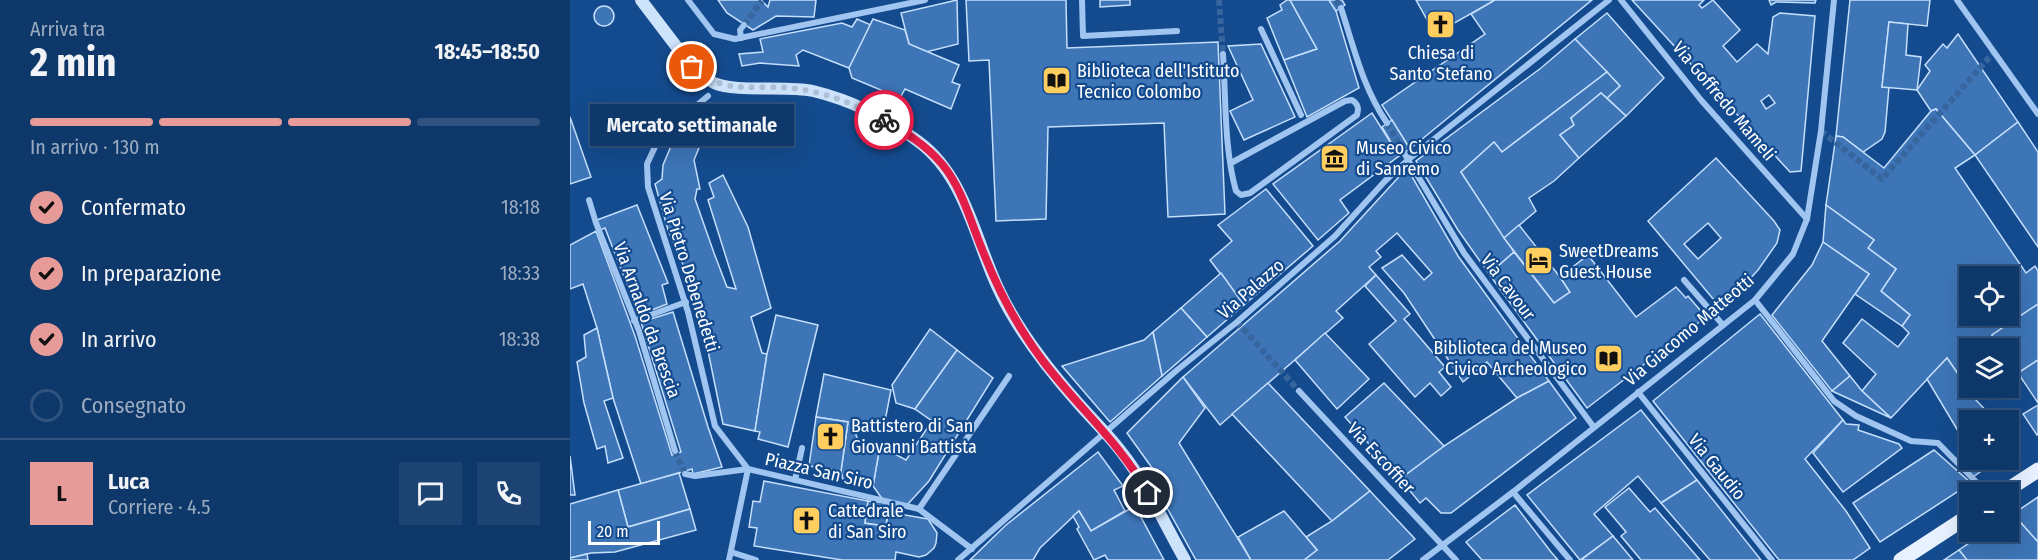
<!DOCTYPE html>
<html lang="it">
<meta charset="utf-8">
<style>
:root{--surface:#0f386a;--page:#1d4372;--text:#f1f3f6;--muted:#9bacc1;--line:#2f527e;--accent:#e69b98}
body{margin:0;font-family:"Fira Sans Condensed",sans-serif;background:var(--page);color:var(--text);height:100vh;display:flex;flex-direction:column;font-size:22px;white-space:nowrap}
*{box-sizing:border-box;margin:0}
p{font-size:20px;color:var(--muted)}
.icon{flex:none;width:33px;height:33px;fill:none;stroke:currentColor;stroke-width:2;stroke-linecap:round;stroke-linejoin:round}
.map{position:relative;flex:1;overflow:hidden}
.sheet{display:flex;flex-direction:column;background:var(--surface);width:570px}
.sheet>*{flex:none}
.tools{position:absolute;left:1389px;top:266px;display:grid;gap:12px}
.tools a{display:grid;place-items:center;width:60px;height:60px;border-radius:0px;background:var(--surface);box-shadow:0 6px 24px #0002,0 0 0 2px var(--line);font-size:30px}
.scale{position:absolute;left:18px;bottom:15px;width:72px;box-sizing:border-box;padding-left:6px;border:3px solid #fff;border-top:0;font-size:16px;line-height:21px;white-space:nowrap;color:#fff;-webkit-text-stroke:4px #144b8e;paint-order:stroke}
.pin{position:absolute;display:grid;place-items:center;width:51px;height:51px;color:#fff;margin:-26px;border:3px solid #fff;border-radius:50%;box-shadow:0 2px 6px #0007}
.courier{position:absolute;display:grid;place-items:center;width:60px;height:60px;margin:-30px;border:4px solid #e11d48;border-radius:50%;background:#fff;color:#222;box-shadow:0 2px 8px #0007}
.bubble{position:absolute;height:42px;border-radius:0px;background:var(--surface);box-shadow:0 6px 24px #0002,0 0 0 2px var(--line);font-size:20px;font-weight:700;line-height:42px;text-align:center}
.summary em{font-style:normal;font-weight:700}
.summary div{display:flex;flex-direction:column-reverse}
.summary{display:flex;align-items:center;justify-content:space-between;height:102px;padding:0 30px}
h1{font-size:39px;font-weight:700;line-height:45px}
.bar{display:grid;grid-template-columns:repeat(4,1fr);gap:9px 6px;align-content:center;height:72px;padding:0 30px}
.bar i{height:8px;border-radius:4px;background:var(--line)}
.bar .current{background:var(--accent)}
.bar p{grid-column:span 4}
.line{display:flex;align-items:center;gap:15px;padding:0 30px;border-top:2px solid var(--line)}
.line div{flex:1}
.round{display:grid;place-items:center;flex:none;width:63px;height:63px;border-radius:0px;background:var(--page)}
ol{padding:0 30px;list-style:none}
li{display:flex;align-items:center;gap:18px;height:66px}
li p{margin-inline-start:auto}
li .icon{padding:6px;border-radius:50%;background:var(--accent);color:#111;stroke-width:4}
li:last-child{color:var(--muted)}
li i{width:33px;height:33px;border:3px solid var(--line);border-radius:50%}
main{display:flex;flex:1;min-height:0}
.map>svg:first-child{display:block}
</style>
<main>
<section class="sheet">
<div class="summary"><div><h1>2 min</h1><p>Arriva tra</p></div><em>18:45–18:50</em></div>
<div class="bar"><i class="current"></i><i class="current"></i><i class="current"></i><i></i><p>In arrivo · 130 m</p></div>
<ol>
<li><svg class="icon" aria-label="check" viewBox="0 0 24 24"><path d="M5 12l5 5 9-10"/></svg>Confermato<p>18:18</p></li>
<li><svg class="icon" aria-label="check" viewBox="0 0 24 24"><path d="M5 12l5 5 9-10"/></svg>In preparazione<p>18:33</p></li>
<li><svg class="icon" aria-label="check" viewBox="0 0 24 24"><path d="M5 12l5 5 9-10"/></svg>In arrivo<p>18:38</p></li>
<li><i></i>Consegnato</li>
</ol>
<div class="line" style="height:108px"><b class="round" style="background:var(--accent);color:#111">L</b><div><b>Luca</b><p>Corriere · 4.5</p></div><a class="round"><svg class="icon" aria-label="chat" viewBox="0 0 24 24"><path d="M4 5h16v11H9l-5 4z"/></svg></a><a class="round"><svg class="icon" aria-label="phone" viewBox="0 0 24 24"><path d="M5 4h4l2 5-3 2q2 4 5 5l2-3 5 2v4C11 20 4 13 5 4z"/></svg></a></div>
</section>
<div class="map">
<svg width="1468" height="560" viewBox="0 0 1468 560">
<rect width="100%" height="100%" fill="#144b8e"/>
<!-- building -->
<g fill="#3d75b7" stroke="#c5dffc" stroke-width="1.5" fill-rule="evenodd">
<polygon points="148,0 191,0 198,7 200,0 246,0 244,17 206,16 183,30 157,13"/>
<polygon points="387,0 388,44 356,52 339,44 331,13"/>
<polygon points="396,0 496,0 497,48 648,42 655,214 598,217 594,123 478,127 476,219 426,221 419,60 399,61"/>
<polygon points="530,0 560,0 560,5 530,7"/>
<polygon points="717,0 720,0 747,49 714,60 697,18 712,10 710,5"/>
<polygon points="720,0 759,0 766,11 789,88 737,117 714,60 747,49"/>
<polygon points="759,0 772,0 775,5 766,11"/>
<polygon points="846,0 925,0 865,34"/>
<polygon points="925,0 1022,0 840,149 812,105 915,34 901,14"/>
<path d="M1062 0H1134L1129 5 1132 8 1143 0 1170 30 1153 46 1167 62 1187 44 1198 54 1203 17 1210 13 1245 16 1231 171 1220 172ZM1199 95 1205 103 1196 109 1191 101Z"/>
<polygon points="1199,0 1246,0 1245,3 1206,2 1201,5"/>
<polygon points="1280,0 1360,0 1357,26 1319,22 1312,87 1319,87 1315,132 1312,139 1293,152 1273,137 1266,136"/>
<circle cx="34" cy="16" r="10"/>
<polygon points="1037,13 1094,78 1056,116 1037,98 1050,86 1005,39"/>
<polygon points="287,19 301,25 279,68 233,50 226,55 229,66 190,63 172,66 169,54 193,52 190,39 272,23 282,27"/>
<polygon points="303,19 335,30 339,44 389,65 382,82 390,85 381,109 335,89 330,98 282,78 279,68"/>
<polygon points="1319,22 1338,24 1336,55 1351,57 1347,90 1312,87"/>
<polygon points="1388,34 1448,122 1405,155 1366,109 1361,111 1347,90 1360,71 1355,65 1373,44 1377,48"/>
<polygon points="1005,39 1037,72 932,152 924,142 891,172 944,252 919,274 888,230 846,161 971,68"/>
<polygon points="691,44 725,117 674,140 660,111 683,100 658,46"/>
<polygon points="1037,72 1050,86 1037,98 1031,93 1001,118 1004,125 990,135 1009,158 984,181 959,198 966,211 934,238 891,172 924,142 932,152"/>
<polygon points="1031,93 1056,116 1009,158 990,135 1004,125 1001,118"/>
<path d="M1366 109 1405 155 1385 168 1456 273 1465 266 1468 271V304L1422 335 1428 344 1423 348H1400V387H1424L1406 400 1377 358 1321 418 1292 391 1306 374 1273 343 1292 319 1328 347 1339 333 1332 326 1340 315 1311 291 1326 269 1298 248 1304 240 1256 205 1266 136 1273 137 1314 168 1361 111ZM1400 276H1438V315H1400Z"/>
<polygon points="128,112 145,131 131,143 124,160 130,189 127,189 125,199 144,253 157,287 166,289 138,200 144,197 139,183 153,175 178,227 201,308 181,317 192,353 197,354 185,431 153,424 137,346 114,267 98,230 85,184 92,179 93,165 104,139 112,127"/>
<polygon points="802,113 829,156 770,200 779,213 748,240 703,184"/>
<polygon points="0,117 21,177 0,184"/>
<polygon points="822,120 840,149 829,156 812,127"/>
<polygon points="1448,122 1468,152 1468,247 1405,155"/>
<path d="M1146 158 1204 221 1210 230 1207 243 1188 270 1177 282 1149 306 1078 221ZM1138 223 1151 238 1128 259 1114 244Z"/>
<polygon points="837,168 888,256 979,381 947,398 917,362 893,382 834,293 812,268 832,255 854,280 862,273 827,233 806,251 811,257 799,267 806,275 766,311 773,318 650,425 613,377 770,241"/>
<polygon points="696,189 743,246 674,305 640,260 662,241 648,225"/>
<polygon points="67,205 98,283 92,285 97,304 69,315 35,228 30,230 27,220"/>
<polygon points="1256,205 1304,240 1298,248 1326,269 1311,291 1340,315 1332,326 1285,294 1299,274 1253,242"/>
<polygon points="949,225 990,277 1000,292 984,303 934,238"/>
<polygon points="26,231 65,336 102,455 111,452 71,322 103,312 138,427 152,467 123,474 122,469 71,484 43,398 27,328 13,284 0,289 0,245"/>
<polygon points="1253,242 1299,274 1252,341 1280,376 1262,391 1202,315 1242,265"/>
<polygon points="944,252 984,303 1000,292 990,277 1018,255 1066,317 1106,287 1116,298 1118,296 1136,317 1017,408 919,274"/>
<polygon points="651,273 674,305 637,337 611,308"/>
<polygon points="806,275 840,314 834,319 875,367 869,372 881,387 871,396 860,383 845,397 799,344 826,321 795,286"/>
<polygon points="1468,304 1468,360 1448,373 1438,359 1438,348 1431,348 1422,335"/>
<polygon points="611,308 637,337 592,376 583,332"/>
<polygon points="1190,314 1273,420 1235,459 1276,511 1300,548 1283,560 1209,560 1083,401"/>
<polygon points="206,315 248,325 218,447 188,439 190,432 185,431 197,354"/>
<polygon points="27,328 43,398 34,401 53,458 38,463 35,446 27,449 14,403 7,362 16,357 14,335"/>
<polygon points="360,329 387,350 345,409 326,403 322,385"/>
<polygon points="583,332 592,376 540,422 492,366 574,340"/>
<polygon points="755,333 799,379 767,409 725,360"/>
<polygon points="387,350 423,378 359,481 337,505 313,500 303,486 310,446 336,460 362,421 345,409"/>
<polygon points="1377,358 1406,400 1425,420 1400,420 1400,451 1357,379"/>
<polygon points="1468,360 1468,403 1448,373"/>
<polygon points="254,374 321,390 314,426 293,421 287,427 286,435 291,447 303,451 310,446 303,486 273,480 271,471 278,422 246,417"/>
<polygon points="1280,376 1292,391 1321,418 1262,391"/>
<polygon points="613,377 635,408 609,443 681,560 626,560 591,497 584,475 585,472 557,433"/>
<polygon points="979,381 1006,418 881,513 871,513 856,498 850,503 830,479 874,446 947,398"/>
<polygon points="698,383 800,491 762,521 662,414"/>
<polygon points="814,383 874,446 830,479 775,417"/>
<polygon points="1468,405 1468,435 1467,435 1453,414"/>
<polygon points="1071,410 1127,480 1091,503 1068,476 1024,514 1043,536 1010,560 957,495"/>
<polygon points="246,417 278,422 271,471 239,466"/>
<polygon points="1273,420 1276,424 1289,425 1288,430 1329,444 1332,448 1273,492 1243,453"/>
<polygon points="1438,434 1448,444 1438,451"/>
<polygon points="1364,450 1401,483 1310,542 1283,503"/>
<polygon points="528,452 553,486 544,490 555,511 521,531 509,511 470,548 463,560 400,560 436,525"/>
<polygon points="0,456 5,495 0,495"/>
<polygon points="1404,459 1428,459 1403,477 1396,468"/>
<polygon points="109,473 120,509 58,527 48,490"/>
<polygon points="1127,480 1148,506 1191,560 1140,560 1091,503"/>
<polygon points="194,481 298,501 295,523 316,526 318,512 358,519 367,533 366,543 364,548 356,555 349,557 326,552 325,560 272,560 184,546 187,528 179,527 183,501 190,502"/>
<polygon points="1059,488 1080,512 1085,508 1130,560 1071,560 1051,536 1056,532 1035,507"/>
<polygon points="48,490 58,527 120,509 126,530 45,552 21,553 0,558 0,504"/>
<polygon points="800,491 845,539 818,560 734,560 747,550 736,537 762,521"/>
<polygon points="1468,497 1468,542 1443,514"/>
<polygon points="298,501 319,503 316,526 295,523"/>
<polygon points="945,505 981,552 988,560 912,560 896,542"/>
<polygon points="565,506 594,560 538,560 535,555 524,560 507,529 509,527 503,516 509,511 521,531"/>
<polygon points="714,511 747,550 734,560 681,560 668,537"/>
<polygon points="1443,514 1468,542 1468,560 1397,560 1389,550 1417,531 1438,531 1438,517"/>
<polygon points="1043,536 1063,560 1011,560"/>
<polygon points="1389,550 1397,560 1374,560"/>
<polygon points="17,554 18,560 0,560 0,558"/>
</g>
<g fill="none" stroke-linecap="round" stroke-linejoin="round">
<!-- street-tunnel -->
<g stroke="#37669f" stroke-width="6" stroke-dasharray="6 3" stroke-linecap="butt">
<polyline points="649,0 653,54"/>
<polyline points="766,0 771,8"/>
<polyline points="174,25 192,1"/>
<polyline points="817,123 834,153"/>
<polyline points="1251,131 1312,179 1423,53"/>
<polyline points="667,322 729,391"/>
<polyline points="105,451 115,474"/>
</g>
<!-- street -->
<g stroke="#9fc5f0" stroke-width="6">
<polyline points="118,0 144,34 165,39 355,0"/>
<polyline points="512,0 513,36 607,31"/>
<polyline points="1051,0 1131,100 1237,219"/>
<polyline points="1387,0 1468,114"/>
<path d="M771 8C784 48 793 88 817 123"/>
<polyline points="691,29 731,115"/>
<polyline points="171,38 170,30 174,25"/>
<path d="M653 54C656 99 654 148 666 191L671 195 680 193 787 115C789 108 788 104 782 100L775 101 661 163"/>
<polyline points="834,153 894,253 1023,426"/>
<polyline points="19,200 26,223 69,331 105,451"/>
<polyline points="1114,280 1153,325"/>
<polyline points="1185,300 1264,401 1286,416 1341,441 1368,443 1416,492"/>
<polyline points="64,321 116,302"/>
<polyline points="729,391 886,560"/>
<polyline points="1068,392 1202,560"/>
<polyline points="115,474 125,476 178,469 145,426 118,312 78,187 77,164 90,136 138,96"/>
<polyline points="225,480 232,448"/>
<polyline points="943,492 1000,560"/>
<polyline points="349,509 439,376"/>
<polyline points="161,552 186,560"/>
<polyline points="159,560 178,469 349,509 402,549"/>
<polyline points="388,560 607,370 667,322 765,236 815,181 839,159 1039,0"/>
<polyline points="853,560 943,492 1185,300 1223,254 1237,219 1251,131 1264,0"/>
</g>
<!-- secondary -->
<path stroke="#cde2fb" stroke-width="12" d="M71 0 122 67C129 73 136 79 144 83 167 93 215 85 243 91 281 100 319 119 349 142 395 176 405 239 428 288 447 330 478 369 508 403 523 420 540 436 553 454 578 486 595 525 615 560"/>
<!-- primary -->
<g stroke="#e8f1ff" stroke-width="15">
<polyline points="1434,492 1468,470"/>
<polyline points="1331,560 1400,515"/>
</g>
</g>
<g fill="none" stroke-linecap="round" stroke-linejoin="round">
<!-- done -->
<path stroke="#adc0d7" stroke-width="6" stroke-dasharray="0 10.8" d="M122 67C154 97 188 83 228 89 258 93 287 105 314 120"/>
<!-- route -->
<path stroke="#e11d48" stroke-width="8" d="M314 120C335 132 356 145 372 164 393 189 401 224 414 254 429 292 448 328 473 361 507 406 550 443 578 493"/>
</g>
<!-- icons -->
<defs>
<symbol id="church-square" viewBox="-11 -11 22 22"><rect x="-9" y="-9" width="18" height="18" rx="4" fill="#ffce5e" stroke="#144b8e"/><path d="M-1.2-6h2.4v3.5h3.3v2.4h-3.3V6h-2.4V-.1h-3.3v-2.4h3.3Z" fill="#111"/></symbol>
<symbol id="library-square" viewBox="-11 -11 22 22"><rect x="-9" y="-9" width="18" height="18" rx="4" fill="#ffce5e" stroke="#144b8e"/><path d="M-6-4Q-3-5.5-.7-3.5V5Q-3 3-6 4ZM6-4Q3-5.5 .7-3.5V5Q3 3 6 4Z" fill="#111"/></symbol>
<symbol id="museum-square" viewBox="-11 -11 22 22"><rect x="-9" y="-9" width="18" height="18" rx="4" fill="#ffce5e" stroke="#144b8e"/><path d="M0-6L6-3V-2H-6V-3ZM-5-1h2V3h-2ZM-1-1h2V3h-2ZM3-1h2V3H3ZM-6 4H6V6H-6Z" fill="#111"/></symbol>
<symbol id="hotel-square" viewBox="-11 -11 22 22"><rect x="-9" y="-9" width="18" height="18" rx="4" fill="#ffce5e" stroke="#144b8e"/><path d="M-6-4.5h1.5V1H6V5H4.5V3h-9V5H-6ZM-4 0a1.8 1.8 0 1 1 3.6 0ZM.5 0V-2.5h3Q6-2.5 6 0Z" fill="#111"/></symbol>
</defs>
<g fill-rule="evenodd">
<use href="#church-square" x="854" y="8" width="33" height="33"/>
<use href="#library-square" x="470" y="64" width="33" height="33"/>
<use href="#museum-square" x="748" y="142" width="33" height="33"/>
<use href="#hotel-square" x="952" y="244" width="33" height="33"/>
<use href="#library-square" x="1022" y="342" width="33" height="33"/>
<use href="#church-square" x="244" y="420" width="33" height="33"/>
<use href="#church-square" x="220" y="504" width="33" height="33"/>
</g>
<g text-anchor="middle" stroke-width="4.5" stroke-linejoin="round" paint-order="stroke">
<!-- poi labels -->
<g font-size="18" fill="#fff" stroke="#144b8e" text-anchor="start">
<text x="871" y="59" text-anchor="middle">Chiesa di<tspan x="871" dy="21">Santo Stefano</tspan></text>
<text x="507" y="77">Biblioteca dell'Istituto<tspan x="507" dy="21">Tecnico Colombo</tspan></text>
<text x="786" y="154">Museo Civico<tspan x="786" dy="21">di Sanremo</tspan></text>
<text x="989" y="257">SweetDreams<tspan x="989" dy="21">Guest House</tspan></text>
<text x="1017" y="354" text-anchor="end">Biblioteca del Museo<tspan x="1017" dy="21">Civico Archeologico</tspan></text>
<text x="281" y="432">Battistero di San<tspan x="281" dy="21">Giovanni Battista</tspan></text>
<text x="258" y="517">Cattedrale<tspan x="258" dy="21">di San Siro</tspan></text>
</g>
<!-- street labels -->
<g font-size="18" fill="#fff" stroke="#144b8e">
<text transform="translate(1154 101) rotate(50)" y="6">Via Goffredo Mameli</text>
<text transform="translate(119 272) rotate(73)" y="6">Via Pietro Debenedetti</text>
<text transform="translate(938 287) rotate(53)" y="6">Via Cavour</text>
<text transform="translate(681 289) rotate(-41)" y="6">Via Palazzo</text>
<text transform="translate(77 320) rotate(70)" y="6">Via Arnaldo da Brescia</text>
<text transform="translate(1119 330) rotate(-40)" y="6">Via Giacomo Matteotti</text>
<text transform="translate(811 458) rotate(47)" y="6">Via Escoffier</text>
<text transform="translate(1147 467) rotate(51)" y="6">Via Gaudio</text>
<text transform="translate(249 471) rotate(13)" y="6">Piazza San Siro</text>
</g>
</g>
</svg>
<div class="tools">
<a><svg class="icon" aria-label="locate" viewBox="0 0 24 24"><circle cx="12" cy="12" r="6"/><path d="M12 2v4M12 18v4M2 12h4M18 12h4"/></svg></a>
<a><svg class="icon" aria-label="layers" viewBox="0 0 24 24"><path d="M12 4l9 5-9 5-9-5zM3 14l9 5 9-5"/></svg></a>
<a>+</a>
<a>−</a>
</div>
<div class="scale">20 m</div>
<div class="pin" style="left:122px;top:67px;background:#ea580c"><svg class="icon" aria-label="bag" viewBox="0 0 24 24"><path d="M5 8h14l-1 12H6zM9 8a3 3 0 0 1 6 0"/></svg></div>
<div class="pin" style="left:578px;top:493px;background:#1f2937"><svg class="icon" aria-label="home" viewBox="0 0 24 24"><path d="M3 11l9-7 9 7M6 9v11h12V9"/></svg></div>
<div class="courier" style="left:314px;top:120px"><svg class="icon" aria-label="bike" viewBox="0 0 24 24"><circle cx="6" cy="16" r="4"/><circle cx="18" cy="16" r="4"/><path d="M6 16l4-8h5l3 8M10 8l3 8H6M13 5h3"/></svg></div>
<div class="bubble" style="left:20px;top:104px;width:204px">Mercato settimanale</div>
</div>
</main>
